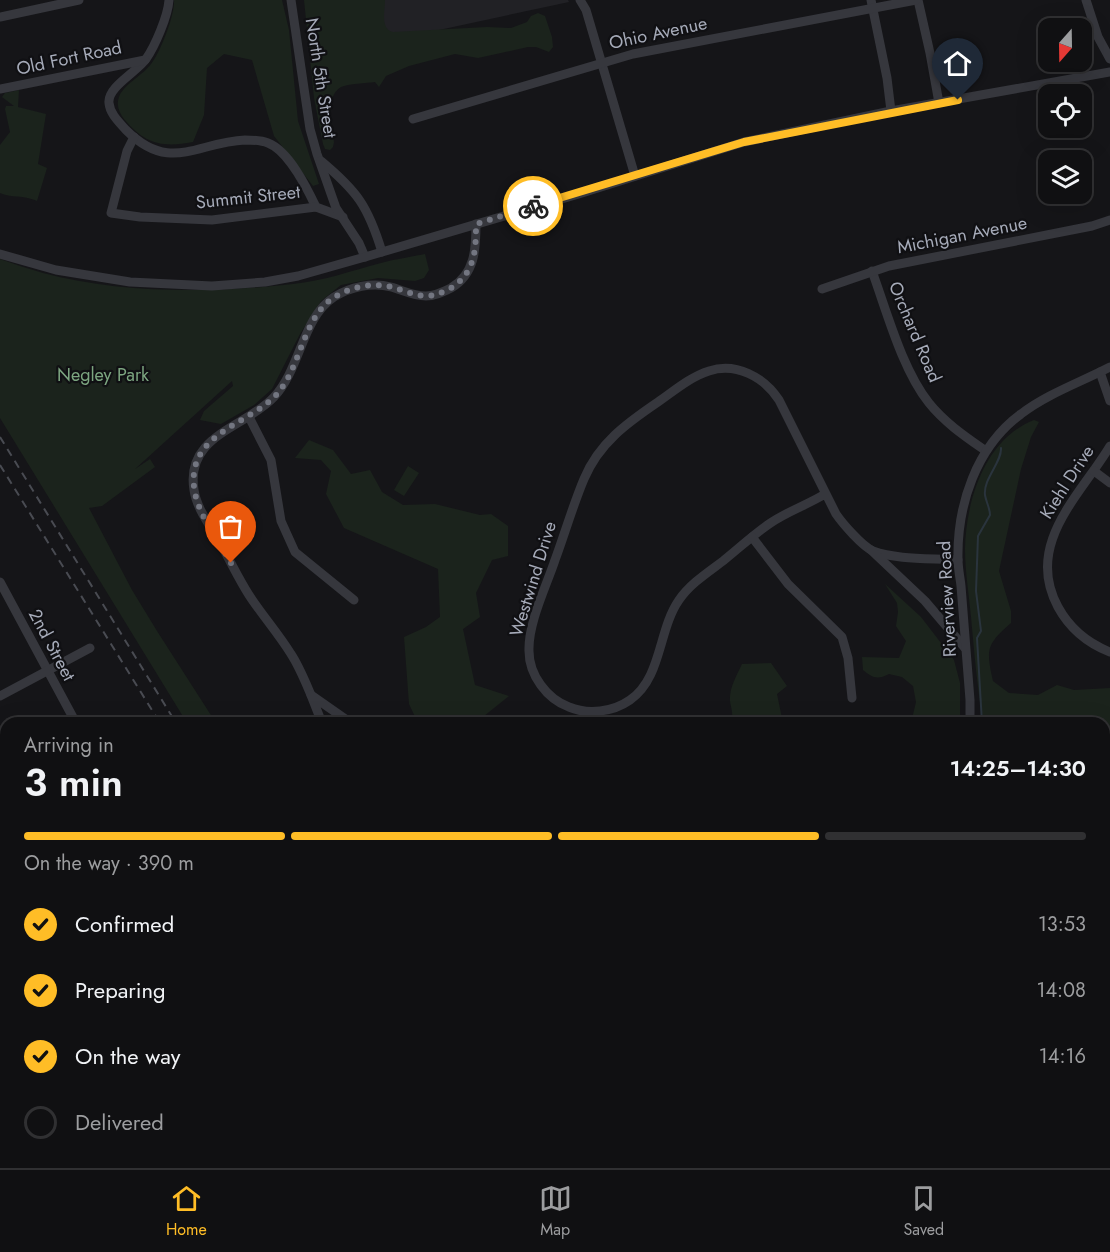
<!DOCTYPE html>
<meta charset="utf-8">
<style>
:root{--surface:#101012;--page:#19191b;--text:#f1f3f6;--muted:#9c9d9f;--line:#303032;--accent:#ffbd26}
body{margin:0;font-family:Jost,sans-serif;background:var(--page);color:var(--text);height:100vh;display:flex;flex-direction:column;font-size:22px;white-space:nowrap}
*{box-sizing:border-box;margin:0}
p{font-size:20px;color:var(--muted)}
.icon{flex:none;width:33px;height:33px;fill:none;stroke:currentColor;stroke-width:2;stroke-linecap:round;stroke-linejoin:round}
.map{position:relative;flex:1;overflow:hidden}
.details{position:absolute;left:0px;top:717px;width:1110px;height:452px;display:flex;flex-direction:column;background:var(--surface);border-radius:18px 18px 0 0;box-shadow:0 6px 24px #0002,0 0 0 2px var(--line)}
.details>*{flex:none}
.needle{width:39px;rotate:200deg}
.fabs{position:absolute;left:1038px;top:18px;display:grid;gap:12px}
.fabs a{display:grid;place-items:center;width:54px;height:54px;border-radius:12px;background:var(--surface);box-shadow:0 6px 24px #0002,0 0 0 2px var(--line);font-size:30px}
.pin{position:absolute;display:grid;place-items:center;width:51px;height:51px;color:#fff;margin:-62px -26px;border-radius:50% 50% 50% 0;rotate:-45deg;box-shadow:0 0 6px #0007}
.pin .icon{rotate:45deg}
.courier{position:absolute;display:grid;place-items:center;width:60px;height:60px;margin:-30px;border:4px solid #ffbd26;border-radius:50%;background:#fff;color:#222;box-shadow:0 2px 8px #0007}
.headline em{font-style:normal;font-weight:600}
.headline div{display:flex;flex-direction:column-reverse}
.headline{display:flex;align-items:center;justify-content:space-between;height:102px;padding:0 24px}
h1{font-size:39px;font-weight:600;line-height:45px}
.bar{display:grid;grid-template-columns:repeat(4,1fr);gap:9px 6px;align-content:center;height:72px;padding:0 24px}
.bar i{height:8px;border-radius:4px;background:var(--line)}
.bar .active{background:var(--accent)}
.bar p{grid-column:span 4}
ol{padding:0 24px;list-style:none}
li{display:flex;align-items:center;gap:18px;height:66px}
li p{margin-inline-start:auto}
li .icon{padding:6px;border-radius:50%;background:var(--accent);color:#111;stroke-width:4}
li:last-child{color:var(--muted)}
li i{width:33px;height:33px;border:3px solid var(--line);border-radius:50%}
.tabs{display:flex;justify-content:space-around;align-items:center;height:84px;border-top:2px solid var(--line);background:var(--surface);font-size:16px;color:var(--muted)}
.tabs a{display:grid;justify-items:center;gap:3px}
.tabs .active{color:var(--accent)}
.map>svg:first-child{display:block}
</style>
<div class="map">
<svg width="1110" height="1168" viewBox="0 0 1110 1168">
<rect width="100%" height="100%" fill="#151518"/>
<!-- built -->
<polygon fill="#212125" points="382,0 568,0 569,2 383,42"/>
<!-- green -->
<g fill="#1b231c">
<path d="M174 0H282L289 30 298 121 319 184 313 186 274 136 252 60 224 54 207 68 204 115 193 142C162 148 145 144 124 119 119 112 116 105 119 97 124 84 142 76 151 64 160 53 175 15 174 0Z"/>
<path d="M304 0H385C385 11 380 29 393 32L487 27 511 28 527 22 531 16 538 13 545 16 552 37 553 47 549 52 536 47H528L478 58 455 54 409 66 386 76 379 87 375 82C367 83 348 84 341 87 324 97 332 127 334 142L333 147 330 150 325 149 323 144 314 98Z"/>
<path d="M19 90 18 107 46 114 38 164 47 168 37 201C21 194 14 199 0 193V145L10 132 5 109 6 106H14L2 97 5 93Z"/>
<path d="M425 254 429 270 424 278 415 281 378 278 341 285 321 301 300 334 272 389 254 405 221 424 200 420 204 411 233 386 232 381 135 469 150 459 155 467 102 506 89 508 132 590 157 631 216 723H187L0 418V259C14 264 29 269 43 273 121 294 214 293 293 284 323 281 351 271 381 263 395 259 411 257 425 254Z"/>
<path d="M1034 420 1039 422 1031 437 1021 469 999 571 1011 611V623C986 645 986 649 993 681L1009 693 1038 695 1057 685 1074 690 1110 688V832H1104V723H981L982 717C977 684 974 651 971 617 969 595 965 571 965 549 966 500 985 439 1034 420Z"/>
<polygon points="309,440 333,450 351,474 370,470 382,492 403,505 435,504 480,515 491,514 508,526 508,556 492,560 476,593 480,617 463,629 475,685 509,696 484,716 487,723 418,723 409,704 404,637 426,627 440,617 438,569 344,528 326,494 331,471 321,460 295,458"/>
<polygon points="408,466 419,473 404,496 394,490"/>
<path d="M885 584 921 617 954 660 960 683V723H911L916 702 913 686 902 677 889 674C877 680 873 678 863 670L862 657 899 658 906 641 896 626 898 612 897 603Z"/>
<path d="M771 663 787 686 777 694 783 723H729L732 720C733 712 731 708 730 701 729 688 737 675 742 664Z"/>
</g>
<!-- water -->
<polygon fill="#2a343d" points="0,947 6,961 6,1162 66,1163 68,1168 0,1168"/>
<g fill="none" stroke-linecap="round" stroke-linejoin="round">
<!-- stream -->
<g stroke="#2a343d" stroke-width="2">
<path d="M982 723 977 638 981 631 976 591 978 536 990 515C990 508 986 502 985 495 983 479 1002 462 1001 448"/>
<polyline points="1104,728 1110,728"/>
<polyline points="622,1162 625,1168"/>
</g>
<!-- minor -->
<g stroke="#36373d" stroke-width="9">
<path d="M169 0C168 16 155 46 146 59 137 72 107 87 109 103 110 114 119 122 126 130 170 174 197 142 245 140 253 140 261 140 268 143 289 151 307 188 316 207L343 217"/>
<polyline points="291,0 310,129 317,154 336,208 359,243 365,257"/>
<polyline points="580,0 586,10 635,176"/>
<polyline points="871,0 887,78 891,111"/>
<polyline points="918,0 930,53 939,103"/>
<polyline points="1086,0 1098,37 1110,59"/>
<polyline points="0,17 79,0"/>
<polyline points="0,89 145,60"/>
<polyline points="413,119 633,54 916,0"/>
<polyline points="134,137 127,151 111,213 140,217 212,220 316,207"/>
<path d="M321 161C357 191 368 206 382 252"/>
<polyline points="0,254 56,270 130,282 212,286 265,282 298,276 365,257 582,193 744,142 891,111 1110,72"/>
<path d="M872 271C887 312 902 369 929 403 945 423 966 437 986 451"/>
<polyline points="822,289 889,266 1092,226 1110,220"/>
<polyline points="1100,372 1110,401"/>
<polyline points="249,417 271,460 281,521 295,552 354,600"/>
<path d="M1110 446C1080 496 1024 544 1058 607 1070 629 1087 643 1110 652"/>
<polyline points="1094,471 1110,483"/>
<path d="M825 494C807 505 786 512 769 524 753 535 738 549 723 561 707 573 690 584 679 600 658 630 662 678 630 700 613 712 588 715 569 707 547 699 529 675 529 651 528 623 546 587 555 560 565 533 573 505 584 479 599 443 627 423 658 402 674 391 690 377 709 371 736 362 764 377 779 400L836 514C843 524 862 546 873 551 897 560 932 558 958 560"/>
<polyline points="752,537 788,584 842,637 848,658 852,698"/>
<polyline points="871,550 925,601 965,648"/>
<polyline points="0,582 76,723"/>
<path d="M311 695C305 681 299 666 291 654 278 633 262 615 249 595 238 578 230 560 220 543 211 526 197 510 194 490 185 435 245 428 274 397 301 368 302 318 334 297 350 287 372 282 391 287 402 290 413 296 426 296 435 296 443 292 451 288 475 274 476 249 476 224"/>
<polyline points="0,696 90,648"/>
<polyline points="322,723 311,695 351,723"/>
<path d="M970 723V700C967 662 964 624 961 586 960 577 958 568 958 559 957 505 976 447 1021 414 1047 394 1081 382 1110 367"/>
<polyline points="0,801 6,798"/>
<polyline points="1104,1033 1110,1031"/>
<polyline points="513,1162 516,1168"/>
<polyline points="602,1162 605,1168"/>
<polyline points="716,1162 718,1168"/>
<polyline points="913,1162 915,1168"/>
<polyline points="1074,1162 1075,1168"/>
</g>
<!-- tertiary -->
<polyline stroke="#36373d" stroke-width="10" points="263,1162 265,1168"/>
<!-- primary -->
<g stroke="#52545c" stroke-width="14">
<polyline points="1104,849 1110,849"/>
<polyline points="0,870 6,884"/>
<polyline points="114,1162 115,1168"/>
</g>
<!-- rail -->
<g stroke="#494b52" stroke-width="2" stroke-dasharray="8 6" stroke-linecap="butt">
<polyline points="0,437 176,723"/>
<polyline points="0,465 160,723"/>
<polyline points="383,1162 385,1168"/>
</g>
</g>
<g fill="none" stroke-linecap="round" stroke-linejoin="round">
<!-- done -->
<path stroke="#737681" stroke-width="6" stroke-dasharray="0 10.8" d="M231 563C216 536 190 506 194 473 199 431 252 422 277 394 302 366 303 313 338 295 355 286 376 282 395 288 405 291 415 296 426 296 435 296 443 292 451 288 475 273 476 250 476 224L533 206"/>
<!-- route -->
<polyline stroke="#ffbd26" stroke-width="8" points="533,206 744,142 958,100"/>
</g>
<g text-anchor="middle" stroke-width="4.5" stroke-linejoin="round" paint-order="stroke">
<!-- street labels -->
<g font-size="18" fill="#a6abb9" stroke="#101013">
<text transform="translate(658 33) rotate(-12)" y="6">Ohio Avenue</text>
<text transform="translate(69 58) rotate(-12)" y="6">Old Fort Road</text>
<text transform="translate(321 78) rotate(81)" y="6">North 5th Street</text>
<text transform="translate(248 197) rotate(-6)" y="6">Summit Street</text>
<text transform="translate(962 235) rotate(-11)" y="6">Michigan Avenue</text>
<text transform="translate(915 332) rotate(67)" y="6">Orchard Road</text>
<text transform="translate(1067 482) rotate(-57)" y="6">Kiehl Drive</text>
<text transform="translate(533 579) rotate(-73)" y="6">Westwind Drive</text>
<text transform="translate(947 599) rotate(-93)" y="6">Riverview Road</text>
<text transform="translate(52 645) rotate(62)" y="6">2nd Street</text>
</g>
<!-- park labels -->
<g font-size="18" fill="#7ca580" stroke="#101013">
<text x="103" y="381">Negley Park</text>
</g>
</g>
</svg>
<div class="fabs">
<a><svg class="needle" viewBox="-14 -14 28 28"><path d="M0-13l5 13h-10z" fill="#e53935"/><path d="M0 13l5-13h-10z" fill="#9c9d9f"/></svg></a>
<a><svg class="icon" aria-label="locate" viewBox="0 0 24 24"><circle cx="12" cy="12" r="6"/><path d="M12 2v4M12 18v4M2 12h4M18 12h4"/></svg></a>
<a><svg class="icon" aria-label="layers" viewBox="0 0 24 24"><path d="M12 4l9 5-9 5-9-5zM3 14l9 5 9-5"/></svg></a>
</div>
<div class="pin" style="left:231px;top:563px;background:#ea580c"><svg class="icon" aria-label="bag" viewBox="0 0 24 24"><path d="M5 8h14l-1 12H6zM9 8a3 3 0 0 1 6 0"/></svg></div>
<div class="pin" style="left:958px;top:100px;background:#1f2937"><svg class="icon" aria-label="home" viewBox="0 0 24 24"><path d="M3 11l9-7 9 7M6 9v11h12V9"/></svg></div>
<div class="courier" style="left:533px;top:206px"><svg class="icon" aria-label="bike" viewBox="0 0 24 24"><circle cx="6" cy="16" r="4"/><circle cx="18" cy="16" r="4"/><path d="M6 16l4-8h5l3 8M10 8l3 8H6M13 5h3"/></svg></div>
<section class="details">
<div class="headline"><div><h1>3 min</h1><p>Arriving in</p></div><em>14:25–14:30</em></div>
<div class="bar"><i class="active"></i><i class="active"></i><i class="active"></i><i></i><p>On the way · 390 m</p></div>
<ol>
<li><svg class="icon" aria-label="check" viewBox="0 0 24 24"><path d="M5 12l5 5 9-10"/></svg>Confirmed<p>13:53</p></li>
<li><svg class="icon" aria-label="check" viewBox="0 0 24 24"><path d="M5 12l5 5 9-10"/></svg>Preparing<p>14:08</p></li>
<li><svg class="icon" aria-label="check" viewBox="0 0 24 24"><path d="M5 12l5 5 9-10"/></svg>On the way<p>14:16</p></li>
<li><i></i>Delivered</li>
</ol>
</section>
</div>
<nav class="tabs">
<a class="active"><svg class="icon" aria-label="home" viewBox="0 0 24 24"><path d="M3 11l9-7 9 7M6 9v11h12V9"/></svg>Home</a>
<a><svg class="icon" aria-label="map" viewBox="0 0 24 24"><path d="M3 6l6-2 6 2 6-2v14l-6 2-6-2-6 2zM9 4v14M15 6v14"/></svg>Map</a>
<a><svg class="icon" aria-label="saved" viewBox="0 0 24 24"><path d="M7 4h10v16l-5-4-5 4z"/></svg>Saved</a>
</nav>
